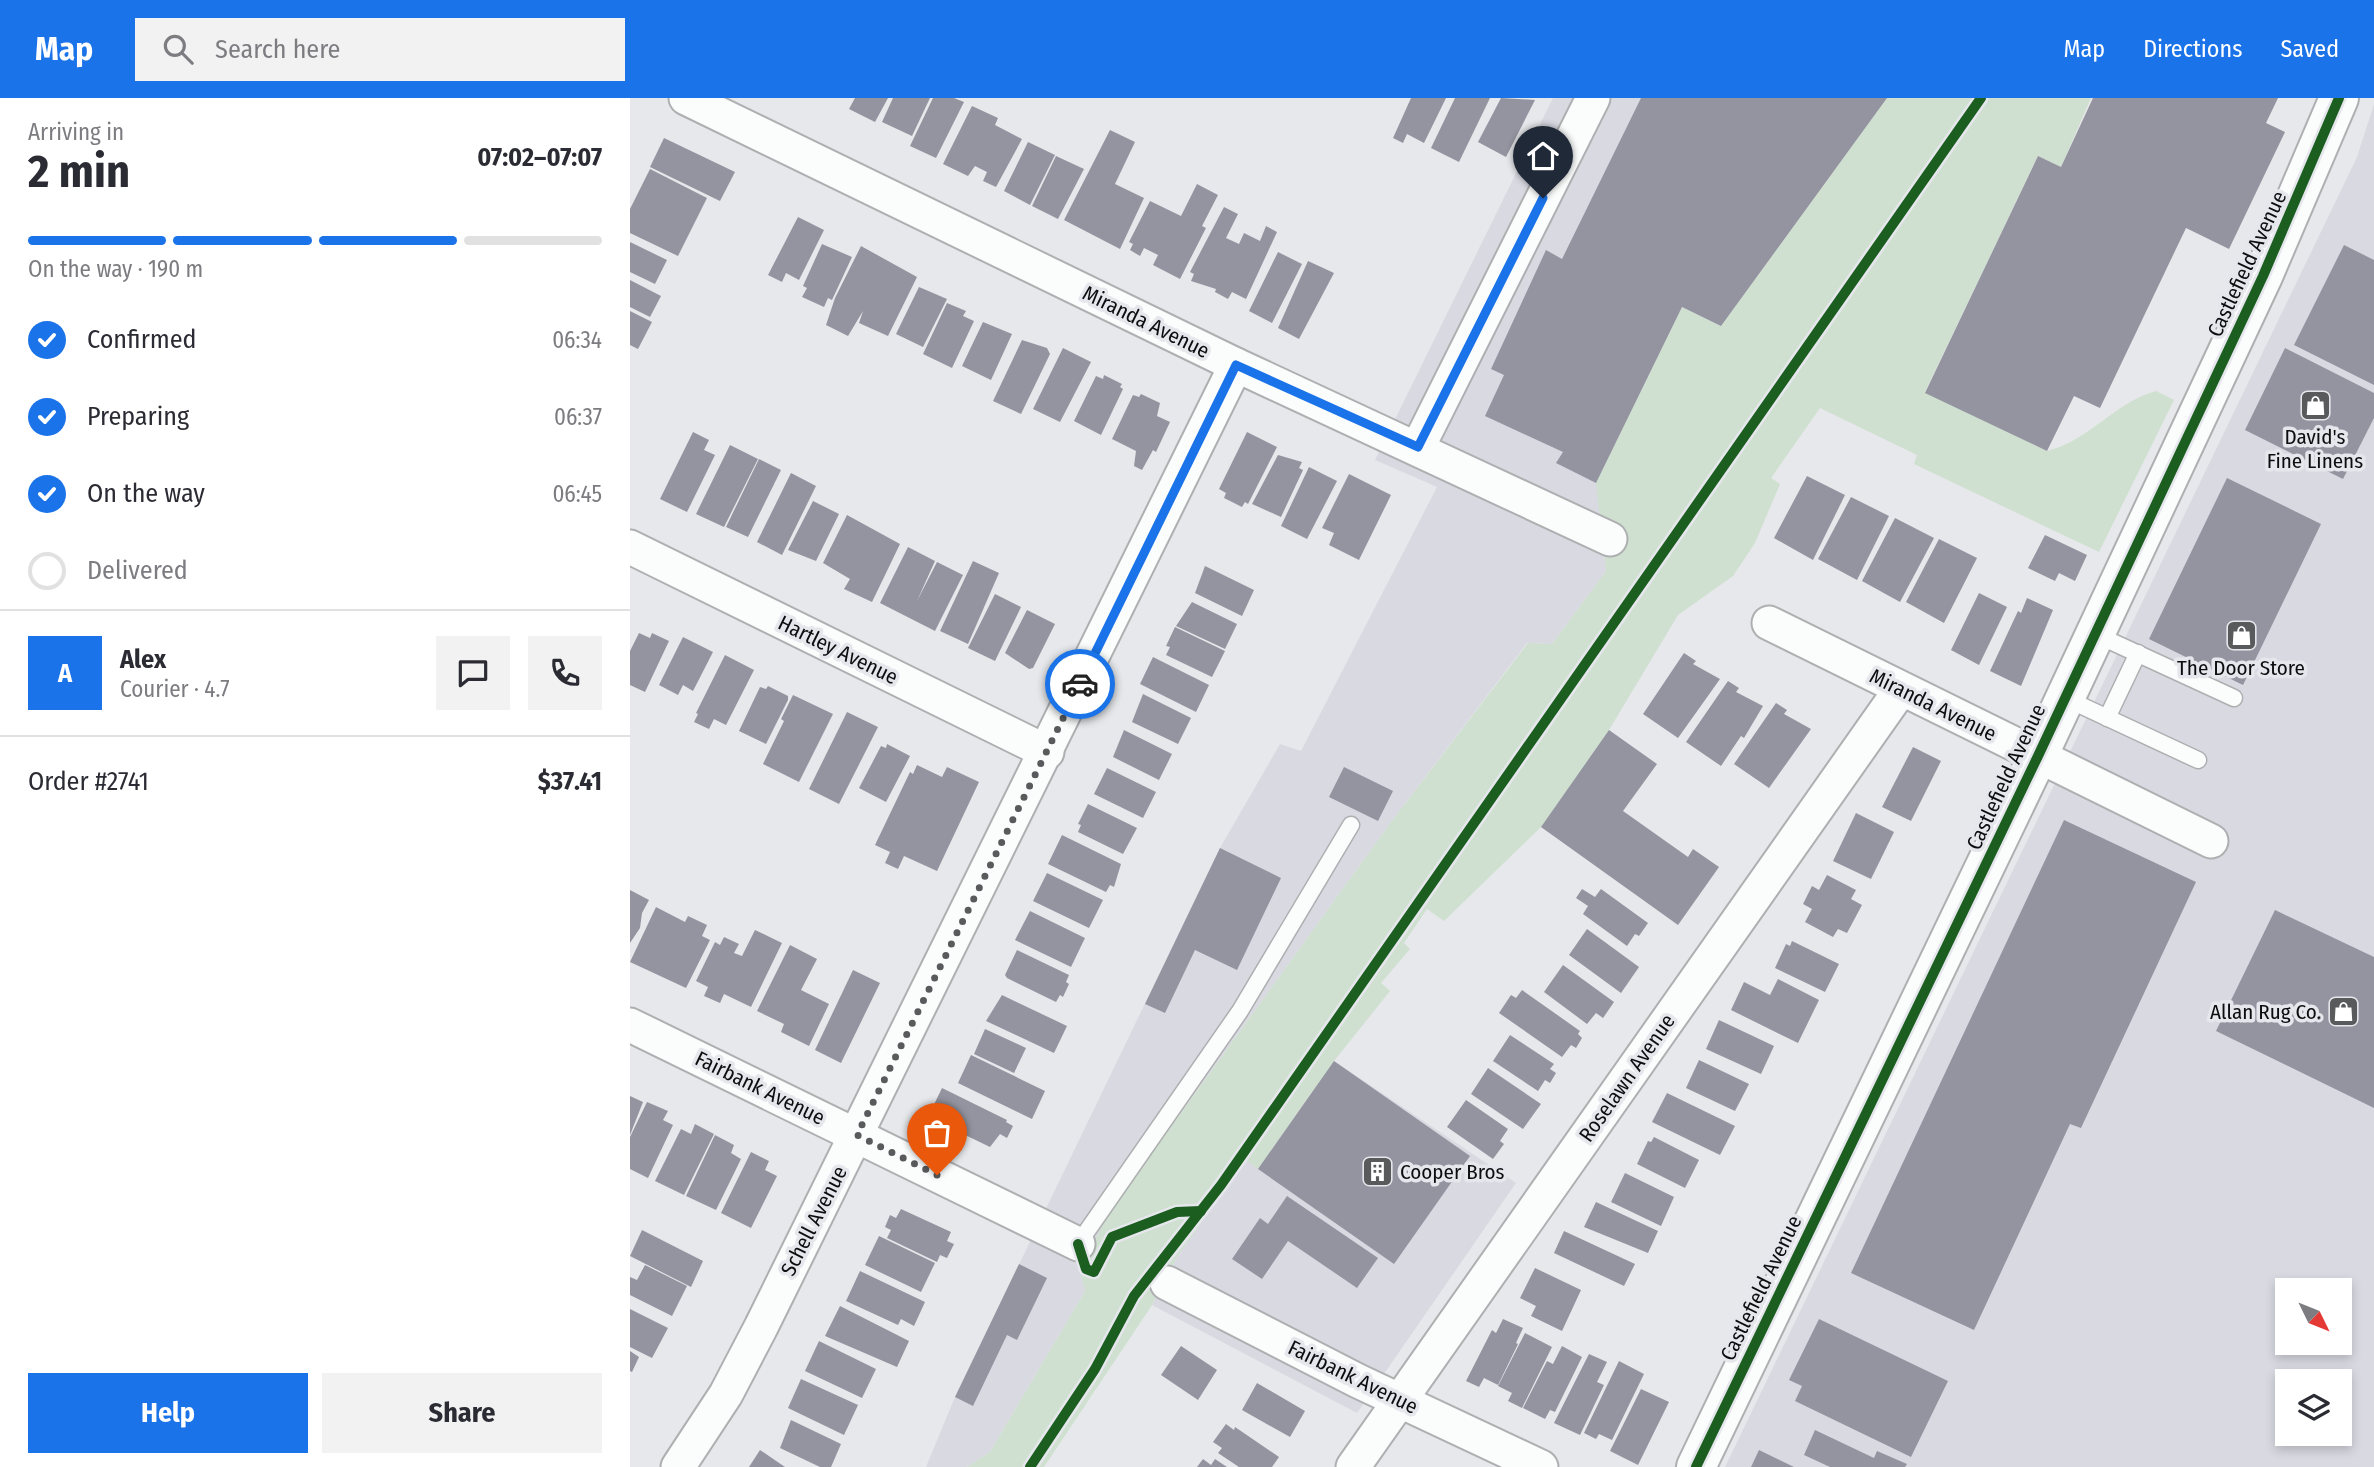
<!DOCTYPE html>
<meta charset="utf-8">
<style>
:root{--surface:#fff;--page:#f2f2f3;--text:#2b2b33;--muted:#7c7c81;--line:#e1e1e2;--accent:#1a73e8}
body{margin:0;font-family:"Fira Sans Condensed",sans-serif;background:var(--page);color:var(--text);height:100vh;display:flex;flex-direction:column;font-size:26px;white-space:nowrap}
*{box-sizing:border-box;margin:0}
p{font-size:23px;color:var(--muted)}
.icon{flex:none;width:38px;height:38px;fill:none;stroke:currentColor;stroke-width:2;stroke-linecap:round;stroke-linejoin:round}
.map{position:relative;flex:1;overflow:hidden}
.panel{display:flex;flex-direction:column;background:var(--surface);width:630px}
.panel>*{flex:none}
.needle{width:46px;rotate:133deg}
.tools{position:absolute;left:1645px;top:1180px;display:grid;gap:14px}
.tools a{display:grid;place-items:center;width:77px;height:77px;border-radius:0px;background:var(--surface);box-shadow:0 4px 10px #0003;font-size:35px}
.pin{position:absolute;display:grid;place-items:center;width:60px;height:60px;color:#fff;margin:-72px -30px;border-radius:50% 50% 50% 0;rotate:-45deg;box-shadow:0 0 7px #0007}
.pin .icon{rotate:45deg}
.courier{position:absolute;display:grid;place-items:center;width:70px;height:70px;margin:-35px;border:5px solid #1a73e8;border-radius:50%;background:#fff;color:#222;box-shadow:0 2px 9px #0007}
.overview em{font-style:normal;font-weight:700}
.overview div{display:flex;flex-direction:column-reverse}
.overview{display:flex;align-items:center;justify-content:space-between;height:119px;padding:0 28px}
h1{font-size:46px;font-weight:700;line-height:52px}
.bar{display:grid;grid-template-columns:repeat(4,1fr);gap:10px 7px;align-content:center;height:84px;padding:0 28px}
.bar i{height:9px;border-radius:5px;background:var(--line)}
.bar .selected{background:var(--accent)}
.bar p{grid-column:span 4}
.line{display:flex;align-items:center;gap:18px;padding:0 28px;border-top:2px solid var(--line)}
.line div{flex:1}
.round{display:grid;place-items:center;flex:none;width:74px;height:74px;border-radius:0px;background:var(--page)}
ol{padding:0 28px;list-style:none}
li{display:flex;align-items:center;gap:21px;height:77px}
li p{margin-inline-start:auto}
li .icon{padding:7px;border-radius:50%;background:var(--accent);color:#fff;stroke-width:4}
li:last-child{color:var(--muted)}
li i{width:38px;height:38px;border:4px solid var(--line);border-radius:50%}
.action{display:flex;gap:14px;margin-top:auto;padding:14px 28px}
.action a{flex:1;height:80px;border-radius:0px;background:var(--accent);color:#fff;font-size:28px;font-weight:700;line-height:80px;text-align:center}
.action a+a{background:var(--page);color:var(--text)}
header{display:flex;align-items:center;gap:42px;box-sizing:border-box;height:98px;padding:0 35px;background:var(--accent);color:#fff}
header strong{font-size:33px}
nav{display:flex;gap:38px;margin-inline-start:auto;font-size:24px}
.search{width:490px;height:63px;background:var(--page);display:flex;align-items:center;gap:18px;box-sizing:border-box;padding:0 24px;border-radius:0px;color:var(--muted);font-size:26px}
main{display:flex;flex:1;min-height:0}
.map>svg:first-child{display:block}
</style>
<header>
<strong>Map</strong>
<div class="search"><svg class="icon" aria-label="search" viewBox="0 0 24 24"><circle cx="10" cy="10" r="6"/><path d="M15 15l6 6"/></svg>Search here</div>
<nav><a>Map</a><a>Directions</a><a>Saved</a></nav>
</header>
<main>
<section class="panel">
<div class="overview"><div><h1>2 min</h1><p>Arriving in</p></div><em>07:02–07:07</em></div>
<div class="bar"><i class="selected"></i><i class="selected"></i><i class="selected"></i><i></i><p>On the way · 190 m</p></div>
<ol>
<li><svg class="icon" aria-label="check" viewBox="0 0 24 24"><path d="M5 12l5 5 9-10"/></svg>Confirmed<p>06:34</p></li>
<li><svg class="icon" aria-label="check" viewBox="0 0 24 24"><path d="M5 12l5 5 9-10"/></svg>Preparing<p>06:37</p></li>
<li><svg class="icon" aria-label="check" viewBox="0 0 24 24"><path d="M5 12l5 5 9-10"/></svg>On the way<p>06:45</p></li>
<li><i></i>Delivered</li>
</ol>
<div class="line" style="height:126px"><b class="round" style="background:var(--accent);color:#fff">A</b><div><b>Alex</b><p>Courier · 4.7</p></div><a class="round"><svg class="icon" aria-label="chat" viewBox="0 0 24 24"><path d="M4 5h16v11H9l-5 4z"/></svg></a><a class="round"><svg class="icon" aria-label="phone" viewBox="0 0 24 24"><path d="M5 4h4l2 5-3 2q2 4 5 5l2-3 5 2v4C11 20 4 13 5 4z"/></svg></a></div>
<div class="line" style="height:91px"><div>Order #2741</div><b>$37.41</b></div>
<div class="action"><a>Help</a><a>Share</a></div>
</section>
<div class="map">
<svg width="1744" height="1369" viewBox="0 0 1744 1369">
<rect width="100%" height="100%" fill="#e7e8eb"/>
<!-- built -->
<g fill="#d9d9e2" fill-rule="evenodd">
<polygon points="923,0 1257,0 1091,228 1052,209 967,385 976,473 922,546 897,545 761,724 483,1109 455,1193 360,1354 337,1369 296,1369 325,1299 590,750 650,646 671,653 807,389 745,362"/>
<path d="M1744 6V1369H1095L1727 59ZM1657 1192H1710V1244H1657ZM1657 1283H1710V1335H1657Z"/>
<polygon points="704,963 886,1085 727,1315 522,1207 547,1159 616,1061 628,1070"/>
</g>
<!-- green -->
<path fill="#cfe0d0" d="M1257 0H1461L1431 69 1408 58 1295 294 1417 353C1459 343 1485 304 1526 293L1544 302 1469 454 1284 366 1287 357 1190 310 1141 380 1150 386 1125 445 1103 478 1048 517 979 632 911 729 814 823 797 811 774 845 780 851 751 885 760 893 704 963 628 1071 616 1062 547 1159 522 1207 414 1369H337L360 1354 455 1193 449 1170 483 1109 761 724 898 545 922 546 976 473 966 385 1052 209 1091 228Z"/>
<!-- building -->
<g fill="#9494a0">
<polygon points="225,0 258,0 245,24 219,11"/>
<polygon points="263,0 300,0 282,38 252,24"/>
<polygon points="303,0 324,0 334,4 306,60 280,48"/>
<polygon points="781,0 816,0 794,45 777,36 773,45 763,40"/>
<polygon points="825,0 860,0 829,64 801,50"/>
<polygon points="871,0 905,2 876,59 848,44"/>
<polygon points="1011,0 1257,0 1091,228 1052,209 966,385 926,365 933,354 855,318 874,277 861,271 916,152 932,161"/>
<polygon points="1463,0 1648,0 1636,25 1655,34 1599,151 1556,130 1470,310 1444,298 1417,353 1295,295 1408,58 1431,69"/>
<polygon points="342,8 368,20 365,27 392,41 366,89 353,83 357,74 345,68 338,78 313,66"/>
<polygon points="480,32 505,44 485,86 514,100 490,151 434,122"/>
<polygon points="34,40 105,74 90,103 20,69"/>
<polygon points="398,44 425,57 400,107 374,93"/>
<polygon points="426,58 454,71 428,121 402,108"/>
<polygon points="20,71 77,100 48,158 0,135 0,111"/>
<polygon points="567,86 588,97 572,128 576,130 550,181 523,167 528,157 514,150 510,158 500,152 503,146 499,144 520,103 551,118"/>
<polygon points="594,109 608,116 596,140 609,146 614,135 630,143 636,128 647,134 616,201 602,194 598,201 585,194 586,191 561,183 564,176 560,174"/>
<polygon points="168,119 194,132 169,182 156,175 152,184 138,177"/>
<polygon points="0,144 37,162 25,186 0,174"/>
<polygon points="192,146 222,159 202,202 198,200 194,209 172,199 177,190 173,188"/>
<polygon points="1714,147 1744,162 1744,287 1664,247"/>
<polygon points="231,148 287,179 258,238 229,225 233,213 218,238 196,227 205,200"/>
<polygon points="648,154 672,166 642,225 619,213"/>
<polygon points="678,163 704,175 669,241 648,230"/>
<polygon points="0,182 31,198 20,219 0,209"/>
<polygon points="289,189 317,201 293,249 266,236"/>
<polygon points="317,205 336,213 333,218 344,223 322,270 293,256"/>
<polygon points="0,213 22,224 8,251 0,247"/>
<polygon points="353,224 382,236 361,282 332,268"/>
<polygon points="392,242 417,250 420,256 391,316 363,303"/>
<polygon points="433,250 461,264 430,324 403,311"/>
<polygon points="1655,250 1744,295 1744,320 1713,381 1615,332"/>
<polygon points="474,277 492,286 490,289 493,291 471,337 444,323 466,278 473,281"/>
<polygon points="511,296 530,305 527,318 540,324 526,354 523,352 512,372 504,368 506,353 482,341 503,297 509,299"/>
<polygon points="63,334 79,342 74,352 85,357 57,414 30,401"/>
<polygon points="617,334 647,349 618,406 615,404 612,409 594,400 596,395 589,391"/>
<polygon points="100,347 128,361 94,429 66,416"/>
<polygon points="648,357 672,364 669,370 673,372 651,419 622,406"/>
<polygon points="129,361 151,372 118,439 96,429"/>
<polygon points="679,369 707,383 677,441 651,428"/>
<polygon points="161,375 186,388 152,457 127,444"/>
<polygon points="719,376 761,397 729,462 699,447 704,435 692,430"/>
<polygon points="1177,378 1215,397 1183,462 1144,440"/>
<polygon points="1597,380 1691,426 1613,587 1519,541"/>
<polygon points="1221,399 1259,418 1227,482 1188,461"/>
<polygon points="183,403 209,416 186,463 158,452"/>
<polygon points="217,417 270,446 242,504 214,491 220,481 193,465"/>
<polygon points="1265,420 1304,440 1270,504 1232,483"/>
<polygon points="1415,437 1457,457 1445,483 1429,475 1425,483 1398,470"/>
<polygon points="1309,441 1347,460 1314,525 1276,504"/>
<polygon points="278,449 305,463 287,503 307,464 333,477 305,533 250,505"/>
<polygon points="343,463 369,475 338,546 310,533"/>
<polygon points="575,468 624,492 612,518 565,495"/>
<polygon points="1349,495 1377,509 1349,567 1321,552"/>
<polygon points="365,496 391,509 365,563 338,550"/>
<polygon points="1397,500 1423,512 1391,588 1360,573 1388,513 1391,515"/>
<polygon points="562,504 607,526 595,551 546,528"/>
<polygon points="397,512 425,526 403,570 399,571 375,555"/>
<polygon points="545,529 595,553 582,579 536,557 540,549 536,548"/>
<polygon points="9,535 20,540 22,535 39,543 15,594 0,587 0,553"/>
<polygon points="53,539 83,554 63,593 53,587 48,597 29,587"/>
<polygon points="1054,555 1066,563 1063,566 1090,581 1048,640 1013,616"/>
<polygon points="95,557 124,572 96,627 84,621 79,631 64,624 68,616 66,615"/>
<polygon points="523,559 579,587 566,614 510,586"/>
<polygon points="1098,583 1109,590 1106,594 1133,608 1114,640 1111,638 1091,668 1056,644"/>
<polygon points="138,588 158,598 158,602 136,646 109,633 130,589 136,591"/>
<polygon points="513,596 561,620 548,646 502,624"/>
<polygon points="163,597 203,616 169,684 133,666 154,623 151,621"/>
<polygon points="1146,605 1157,612 1154,616 1181,631 1139,690 1104,666"/>
<polygon points="217,614 248,629 209,706 179,691"/>
<polygon points="494,632 542,656 529,682 483,659"/>
<polygon points="979,632 1027,666 993,713 1058,759 1063,751 1089,769 1048,827 911,729"/>
<polygon points="257,646 280,658 256,704 229,690 251,648 256,650"/>
<polygon points="1283,649 1311,663 1281,723 1252,709"/>
<polygon points="287,667 312,679 317,669 349,684 307,773 274,758 268,771 255,765 260,754 245,747 280,674 283,676"/>
<polygon points="714,669 763,693 748,723 699,699"/>
<polygon points="477,670 526,694 513,720 464,696"/>
<polygon points="458,706 507,730 493,756 448,734 451,727 448,726"/>
<polygon points="1226,715 1264,734 1241,781 1203,763"/>
<polygon points="1434,722 1566,784 1451,1030 1440,1026 1344,1232 1221,1175"/>
<polygon points="432,737 491,766 484,789 480,787 476,794 418,766"/>
<polygon points="590,750 651,780 607,872 565,852 535,915 515,906"/>
<polygon points="417,775 473,802 459,830 403,803"/>
<polygon points="1197,777 1226,792 1221,801 1232,807 1217,835 1208,831 1203,839 1175,824 1182,811 1173,806 1182,788 1189,792"/>
<polygon points="952,791 965,799 971,791 1018,825 1009,838 1005,836 997,848 953,816 958,808 946,800"/>
<polygon points="0,792 19,802 12,815 10,830 0,845"/>
<polygon points="26,809 55,824 58,818 77,827 72,838 80,842 56,890 0,864"/>
<polygon points="1645,812 1744,859 1744,1010 1586,933"/>
<polygon points="400,813 455,840 441,869 385,842"/>
<polygon points="957,831 1009,869 991,895 939,857"/>
<polygon points="125,832 152,845 121,909 94,896 90,905 74,898 78,889 66,883 85,844 90,847 94,839 109,846 104,855 112,858"/>
<polygon points="1162,843 1209,866 1195,894 1145,870 1156,846 1160,848"/>
<polygon points="160,847 187,861 171,892 199,906 179,948 151,934 154,926 127,913"/>
<polygon points="387,852 439,877 436,884 439,886 433,899 430,897 426,904 377,880 375,877"/>
<polygon points="933,867 984,904 973,920 966,915 957,926 914,894"/>
<polygon points="223,872 250,885 211,965 185,952"/>
<polygon points="1148,881 1189,902 1168,945 1101,912 1114,884 1140,897"/>
<polygon points="892,892 950,933 948,936 952,940 946,950 941,947 932,959 869,915 881,897 886,900"/>
<polygon points="372,897 437,928 424,955 356,923"/>
<polygon points="1089,922 1144,948 1131,976 1076,951"/>
<polygon points="355,931 396,950 384,975 344,956"/>
<polygon points="880,937 924,966 920,971 926,975 920,985 915,982 908,993 863,963"/>
<polygon points="341,957 415,993 402,1021 328,985"/>
<polygon points="1069,962 1119,986 1105,1013 1056,990"/>
<polygon points="704,963 840,1058 764,1166 628,1071"/>
<polygon points="858,970 911,1006 893,1031 841,996"/>
<polygon points="312,990 377,1022 376,1024 383,1028 377,1040 370,1036 360,1049 298,1019"/>
<polygon points="1037,995 1105,1028 1090,1057 1022,1024"/>
<polygon points="0,998 13,1004 0,1037"/>
<polygon points="836,1002 878,1031 870,1043 874,1046 863,1061 817,1029"/>
<polygon points="17,1004 38,1013 33,1022 43,1027 18,1080 0,1071 0,1039"/>
<polygon points="65,1026 84,1036 54,1097 25,1083 51,1031 61,1036"/>
<polygon points="85,1037 104,1047 101,1055 111,1061 86,1112 56,1098"/>
<polygon points="1024,1039 1069,1062 1055,1090 1007,1066 1018,1043 1021,1044"/>
<polygon points="121,1054 139,1063 135,1072 147,1078 121,1130 91,1115"/>
<polygon points="995,1075 1044,1099 1031,1128 981,1104"/>
<polygon points="657,1098 748,1160 727,1190 658,1143 632,1181 602,1161 630,1120 638,1126"/>
<polygon points="966,1104 1028,1133 1018,1155 954,1129"/>
<polygon points="271,1111 321,1134 317,1143 324,1146 317,1160 310,1157 307,1164 257,1140 261,1132 255,1129 260,1117 266,1120"/>
<polygon points="12,1132 73,1163 61,1189 0,1158"/>
<polygon points="934,1133 1005,1166 994,1188 924,1155"/>
<polygon points="249,1138 305,1165 291,1194 235,1167"/>
<polygon points="389,1166 417,1180 387,1242 377,1237 343,1308 325,1299"/>
<polygon points="15,1167 57,1188 42,1218 0,1197 0,1179 7,1182"/>
<polygon points="905,1170 951,1192 932,1233 901,1218 906,1208 890,1200"/>
<polygon points="230,1173 295,1204 284,1228 271,1221 268,1227 216,1203"/>
<polygon points="210,1208 279,1243 267,1269 195,1238"/>
<polygon points="0,1211 38,1230 22,1260 0,1249"/>
<polygon points="873,1221 893,1230 886,1245 888,1246 868,1287 854,1280 849,1289 836,1283 862,1232 866,1235"/>
<polygon points="1189,1221 1318,1283 1281,1359 1165,1303 1172,1288 1159,1282"/>
<polygon points="895,1235 922,1249 892,1310 878,1303 882,1295 868,1288"/>
<polygon points="189,1243 246,1271 232,1300 175,1273"/>
<polygon points="551,1248 587,1272 568,1302 531,1277"/>
<polygon points="932,1248 952,1259 925,1314 920,1312 915,1321 893,1310 917,1263 923,1266"/>
<polygon points="0,1253 9,1259 2,1274 0,1273"/>
<polygon points="959,1256 977,1264 967,1284 974,1287 950,1337 924,1325"/>
<polygon points="989,1263 1014,1276 982,1342 969,1336 966,1341 954,1335"/>
<polygon points="171,1281 228,1307 214,1337 158,1310"/>
<polygon points="627,1285 675,1313 660,1339 612,1312"/>
<polygon points="1011,1291 1039,1304 1008,1367 980,1353"/>
<polygon points="161,1322 211,1346 201,1369 190,1369 150,1350"/>
<polygon points="596,1326 604,1332 605,1329 649,1359 642,1369 609,1369 588,1355 592,1350 583,1344"/>
<polygon points="1185,1332 1244,1360 1247,1353 1277,1366 1275,1369 1200,1369 1174,1357"/>
<polygon points="130,1352 155,1369 119,1369"/>
<polygon points="1129,1352 1164,1369 1121,1369"/>
<polygon points="573,1361 581,1367 585,1361 597,1369 567,1369"/>
</g>
<g fill="none" stroke-linecap="round" stroke-linejoin="round">
<defs>
<g id="service">
<polyline points="1465,536 1604,600"/>
<polyline points="1435,600 1568,662"/>
<polyline points="1477,620 1508,555"/>
<polyline points="448,1146 610,913 721,727"/>
</g>
<g id="minor">
<polyline points="56,0 606,267 980,441"/>
<polyline points="788,349 963,0"/>
<polyline points="0,449 417,654"/>
<polyline points="1139,525 1581,743"/>
<polyline points="0,927 448,1146"/>
<polyline points="537,1185 728,1283 911,1369"/>
<polyline points="48,1369 96,1296 131,1229 606,267"/>
<polyline points="723,1369 1271,591"/>
</g>
<polyline id="tertiary" points="1066,1369 1408,658 1633,178 1709,0"/>
</defs>
<!-- service casing -->
<use href="#service" stroke="#aeafb1" stroke-width="19"/>
<!-- minor casing -->
<use href="#minor" stroke="#aeafb1" stroke-width="37"/>
<!-- tertiary casing -->
<use href="#tertiary" stroke="#aeafb1" stroke-width="42"/>
<!-- service -->
<use href="#service" stroke="#fbfcfc" stroke-width="16"/>
<!-- minor -->
<use href="#minor" stroke="#fbfcfc" stroke-width="33"/>
<!-- tertiary -->
<use href="#tertiary" stroke="#fbfcfc" stroke-width="38"/>
<defs>
<g id="cycleway">
<polyline points="448,1146 456,1171 464,1174 482,1139 547,1114 571,1113"/>
<polyline points="400,1369 465,1271 504,1198 591,1087 1351,0"/>
<polyline points="1066,1369 1408,658 1633,178 1709,0"/>
</g>
</defs>
<!-- cycleway casing -->
<use href="#cycleway" stroke="#e6e7ec" stroke-width="15"/>
<!-- cycleway -->
<use href="#cycleway" stroke="#1b5e20" stroke-width="10"/>
</g>
<g fill="none" stroke-linecap="round" stroke-linejoin="round">
<!-- done -->
<polyline stroke="#595a5c" stroke-width="7" stroke-dasharray="0 12.6" points="307,1077 227,1037 450,586"/>
<!-- route -->
<polyline stroke="#1a73e8" stroke-width="9" points="450,586 606,267 788,349 913,100"/>
</g>
<!-- icons -->
<defs>
<symbol id="shop-square" viewBox="-11 -11 22 22"><rect x="-9" y="-9" width="18" height="18" rx="4" fill="#595a5c" stroke="#e6e7ec"/><path d="M-5-2.5h2.3a2.7 3.5 0 0 1 5.4 0H5L5.5 6h-11ZM-1.5-2.5h3a1.5 2.3 0 0 0-3 0Z" fill="#fff"/></symbol>
<symbol id="building-square" viewBox="-11 -11 22 22"><rect x="-9" y="-9" width="18" height="18" rx="4" fill="#595a5c" stroke="#e6e7ec"/><path d="M-4-6H4V6H1V3H-1V6H-4ZM-2.5-4.3h1.7v1.8h-1.7ZM.8-4.3h1.7v1.8H.8ZM-2.5-1h1.7V.8h-1.7ZM.8-1h1.7V.8H.8Z" fill="#fff"/></symbol>
</defs>
<g fill-rule="evenodd">
<use href="#shop-square" x="1668" y="290" width="35" height="35"/>
<use href="#shop-square" x="1594" y="520" width="35" height="35"/>
<use href="#shop-square" x="1696" y="896" width="35" height="35"/>
<use href="#building-square" x="730" y="1056" width="35" height="35"/>
</g>
<g text-anchor="middle" stroke-width="7" stroke-linejoin="round" paint-order="stroke">
<!-- street labels -->
<g font-size="21" fill="#0d0d0f" stroke="#e6e7ec">
<text transform="translate(1617 166) rotate(-65)" y="7">Castlefield Avenue</text>
<text transform="translate(516 224) rotate(26)" y="7">Miranda Avenue</text>
<text transform="translate(208 552) rotate(26)" y="7">Hartley Avenue</text>
<text transform="translate(1303 607) rotate(26)" y="7">Miranda Avenue</text>
<text transform="translate(1376 679) rotate(-65)" y="7">Castlefield Avenue</text>
<text transform="translate(997 980) rotate(-55)" y="7">Roselawn Avenue</text>
<text transform="translate(130 990) rotate(26)" y="7">Fairbank Avenue</text>
<text transform="translate(184 1123) rotate(-63)" y="7">Schell Avenue</text>
<text transform="translate(1131 1190) rotate(-64)" y="7">Castlefield Avenue</text>
<text transform="translate(723 1279) rotate(26)" y="7">Fairbank Avenue</text>
</g>
<!-- poi labels -->
<g font-size="21" fill="#0d0d0f" stroke="#e6e7ec">
<text x="1685" y="346">David's<tspan x="1685" dy="24">Fine Linens</tspan></text>
<text x="1611" y="577">The Door Store</text>
<text x="1691" y="921" text-anchor="end">Allan Rug Co.</text>
<text x="770" y="1081" text-anchor="start">Cooper Bros</text>
</g>
</g>
</svg>
<div class="tools">
<a><svg class="needle" viewBox="-14 -14 28 28"><path d="M0-13l5 13h-10z" fill="#e53935"/><path d="M0 13l5-13h-10z" fill="#7c7c81"/></svg></a>
<a><svg class="icon" aria-label="layers" viewBox="0 0 24 24"><path d="M12 4l9 5-9 5-9-5zM3 14l9 5 9-5"/></svg></a>
</div>
<div class="pin" style="left:307px;top:1077px;background:#ea580c"><svg class="icon" aria-label="bag" viewBox="0 0 24 24"><path d="M5 8h14l-1 12H6zM9 8a3 3 0 0 1 6 0"/></svg></div>
<div class="pin" style="left:913px;top:100px;background:#1f2937"><svg class="icon" aria-label="home" viewBox="0 0 24 24"><path d="M3 11l9-7 9 7M6 9v11h12V9"/></svg></div>
<div class="courier" style="left:450px;top:586px"><svg class="icon" aria-label="car" viewBox="0 0 24 24"><path d="M5 17H2v-5l4-1 3-4h7l3 4 3 1v5h-3M9 17h6M6 11h13"/><circle cx="7" cy="17" r="2"/><circle cx="17" cy="17" r="2"/></svg></div>
</div>
</main>
